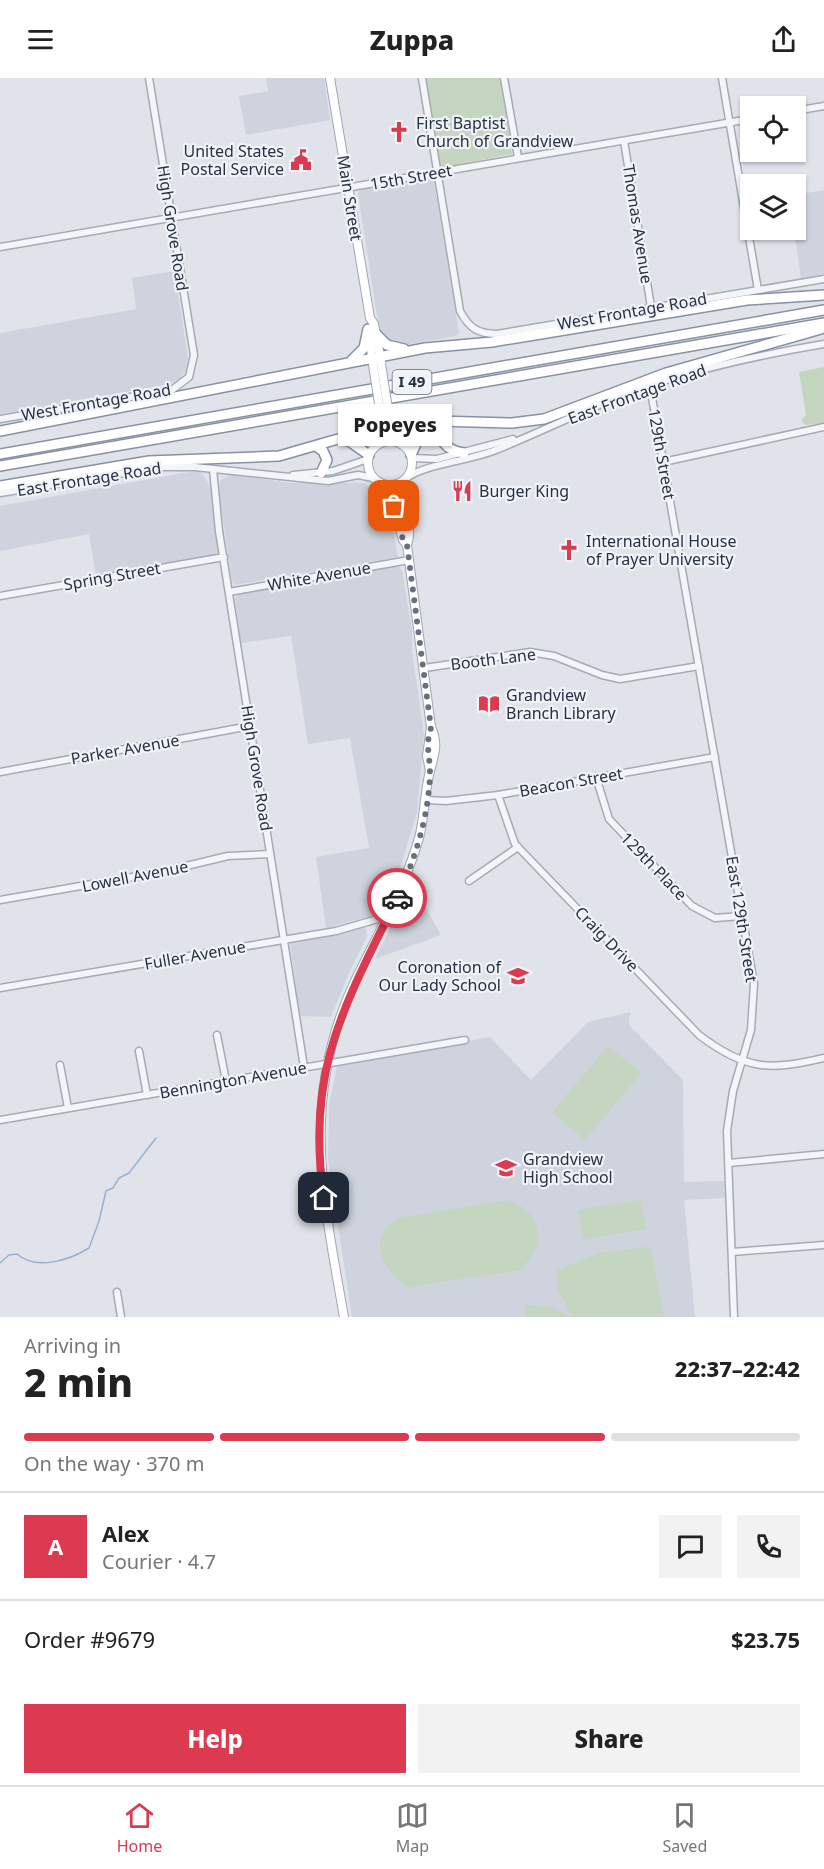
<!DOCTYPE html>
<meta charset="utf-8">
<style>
:root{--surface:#fff;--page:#f2f2f2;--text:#222;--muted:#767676;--line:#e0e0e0;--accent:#db3a50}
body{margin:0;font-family:"Noto Sans",sans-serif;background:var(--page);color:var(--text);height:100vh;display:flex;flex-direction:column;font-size:22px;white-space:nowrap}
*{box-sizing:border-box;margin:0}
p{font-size:20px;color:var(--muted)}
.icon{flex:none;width:33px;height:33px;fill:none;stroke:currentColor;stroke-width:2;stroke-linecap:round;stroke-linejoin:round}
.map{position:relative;height:1239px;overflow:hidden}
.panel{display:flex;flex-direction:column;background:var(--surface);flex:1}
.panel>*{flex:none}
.tools{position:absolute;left:740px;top:18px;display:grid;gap:12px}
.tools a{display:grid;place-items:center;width:66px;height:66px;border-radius:0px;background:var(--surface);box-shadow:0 2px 4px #0004;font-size:30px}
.pin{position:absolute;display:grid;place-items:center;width:51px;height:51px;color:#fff;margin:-26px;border-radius:12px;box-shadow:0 3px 9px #0006}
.courier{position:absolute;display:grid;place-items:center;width:60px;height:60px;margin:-30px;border:4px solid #db3a50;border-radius:50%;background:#fff;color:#222;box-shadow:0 2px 8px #0007}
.bubble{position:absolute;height:42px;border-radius:0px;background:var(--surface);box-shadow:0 2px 4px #0004;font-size:20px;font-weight:800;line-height:42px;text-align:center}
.head em{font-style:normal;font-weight:800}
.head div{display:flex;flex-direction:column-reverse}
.head{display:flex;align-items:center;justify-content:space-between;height:102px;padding:0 24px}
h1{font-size:39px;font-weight:800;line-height:45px}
.bar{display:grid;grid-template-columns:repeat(4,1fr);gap:9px 6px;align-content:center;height:72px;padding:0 24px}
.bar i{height:8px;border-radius:4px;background:var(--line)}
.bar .on{background:var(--accent)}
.bar p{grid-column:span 4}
.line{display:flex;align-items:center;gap:15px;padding:0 24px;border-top:2px solid var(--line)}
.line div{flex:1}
.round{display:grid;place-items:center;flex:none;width:63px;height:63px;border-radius:0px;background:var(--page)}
.primary-button{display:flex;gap:12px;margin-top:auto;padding:12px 24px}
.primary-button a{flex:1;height:69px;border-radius:0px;background:var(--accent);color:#fff;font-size:24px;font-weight:800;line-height:69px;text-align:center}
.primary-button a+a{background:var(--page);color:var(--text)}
header{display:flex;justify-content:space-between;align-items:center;height:78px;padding:0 24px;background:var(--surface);font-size:27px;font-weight:800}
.menu{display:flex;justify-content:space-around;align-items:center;height:84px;border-top:2px solid var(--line);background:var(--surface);font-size:16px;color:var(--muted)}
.menu a{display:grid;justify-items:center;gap:3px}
.menu .on{color:var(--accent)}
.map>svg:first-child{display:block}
</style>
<header><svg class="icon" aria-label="menu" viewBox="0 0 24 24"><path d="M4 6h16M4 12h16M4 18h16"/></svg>Zuppa<svg class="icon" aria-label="share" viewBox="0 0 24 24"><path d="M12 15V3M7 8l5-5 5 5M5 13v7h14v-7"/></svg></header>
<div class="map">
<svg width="824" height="1239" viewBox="0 0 824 1239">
<rect width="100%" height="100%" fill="#e0e4ea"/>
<!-- built -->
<g fill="#ced3dd">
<polygon points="266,0 324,0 330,42 246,57 239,18 268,13"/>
<polygon points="433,98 459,254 456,258 404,267 393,266 379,251 358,115 362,110"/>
<polygon points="824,112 824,196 801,200 794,152 795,117"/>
<polygon points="175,193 188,281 185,293 179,302 170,306 0,336 0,255 136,231 132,200"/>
<polygon points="200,392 210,408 220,472 216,477 96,498 89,456 0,473 0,428"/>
<polygon points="230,396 290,405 364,405 378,415 389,431 398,479 235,507 232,504 219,415 220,403"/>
<polygon points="397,487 402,492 412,552 412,573 424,656 417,734 398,798 378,836 326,850 316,779 369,770 350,660 308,666 291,558 241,565 235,521 239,514"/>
<polygon points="412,805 441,857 375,881"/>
<polygon points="362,848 366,851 367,859 349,895 331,939 300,938 290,864"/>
<polygon points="630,934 629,947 683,1002 684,1104 724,1103 725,1120 684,1122 695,1239 352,1239 328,1082 329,1026 337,989 490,959 531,1002 588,944"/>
</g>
<!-- green -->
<g fill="#c5d5c0">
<polygon points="424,0 501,0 512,76 446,89 438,87"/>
<polygon points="824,289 824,345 805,347 801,342 806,337 799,294"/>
<polygon points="608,968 641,995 585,1062 552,1034"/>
<polygon points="641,1122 646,1151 583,1161 578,1132"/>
<path d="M501 1123C525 1123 543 1144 536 1168 534 1177 526 1184 521 1192L406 1209C383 1190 365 1162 398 1140Z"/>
<polygon points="647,1169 651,1172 664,1239 573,1239 557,1211 558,1192 599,1175"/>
<polygon points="532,1227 554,1230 571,1239 526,1239 525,1228"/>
</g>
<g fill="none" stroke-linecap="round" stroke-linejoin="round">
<!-- stream -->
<path stroke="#98b1ce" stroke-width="1.5" d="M0 1185 9 1177 17 1176C36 1193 70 1182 89 1170L99 1143 106 1113 113 1110 119 1100 129 1095 156 1060"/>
<defs>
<g id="minor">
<path d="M422 0 460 233C469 250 478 256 497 256L824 201"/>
<polyline points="504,0 518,79"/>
<polyline points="722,0 758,212"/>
<polyline points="795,33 824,28"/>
<polyline points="624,63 651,229"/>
<polyline points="0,169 750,41"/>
<polyline points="650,308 754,906 751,952 733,1013 727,1053 734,1239"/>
<polyline points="0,341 172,312 189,299 194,277 149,0"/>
<polyline points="412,380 437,381 513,361"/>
<polyline points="663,384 824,349"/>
<polyline points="213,391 219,453 304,989"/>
<polyline points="293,397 333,393 368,381"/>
<path d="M409 398C436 384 468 383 496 372 548 351 598 325 651 307 708 288 765 276 824 266"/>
<polyline points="0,415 162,389 195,389 328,403 358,397 373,400"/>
<polyline points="229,514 409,482"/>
<polyline points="0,518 224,479"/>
<polyline points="425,590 530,574 554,578 602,597 620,601 699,588"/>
<polyline points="0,694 250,648"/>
<polyline points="596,699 609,741 692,828 715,840 742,838"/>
<path d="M498 717 515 766 699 957C745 992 769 993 824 980"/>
<polyline points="427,722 446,723 498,717 715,679"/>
<polyline points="469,803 518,769"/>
<polyline points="0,822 161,794 228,778 270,776"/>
<polyline points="0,910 336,853 388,838"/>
<polyline points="217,957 226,1003"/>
<polyline points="139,973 147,1017"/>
<polyline points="60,987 68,1030"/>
<polyline points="0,1042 465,962"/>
<polyline points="729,1085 824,1076"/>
<polyline points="732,1174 824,1167"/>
<polyline points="117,1214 121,1239"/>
</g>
<g id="major">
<polyline points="330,0 370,240 374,246 381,282"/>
<polyline points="369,256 373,286"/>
<polyline points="390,343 401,366"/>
<circle cx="390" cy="385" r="22"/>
<polyline points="379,366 383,353 382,345"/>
<path d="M402 404C396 426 415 447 407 467"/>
<polyline points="430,693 427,678 431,649"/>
<path d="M344 1239C323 1119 300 1021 354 905 377 857 404 812 419 760 425 738 424 715 430 693 434 677 439 666 431 649L407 467 403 462 394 428 380 405"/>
</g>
<g id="highway">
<polyline points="376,256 387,267 404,271"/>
<polyline points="352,282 364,270 368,251"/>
<path d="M442 342C432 360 448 373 464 375"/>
<polyline points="0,353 425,270 492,264 747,222 824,217"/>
<polyline points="316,368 323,373 327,382 321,395"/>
<polyline points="0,376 824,232"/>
<polyline points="411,377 421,355 437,343 512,345 544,341 666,295 821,251"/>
<polyline points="0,388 824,245"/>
<polyline points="0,408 149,383 279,378 338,361 349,363 369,377"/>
</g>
</defs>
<!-- minor casing -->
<use href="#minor" stroke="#a5abb5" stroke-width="9"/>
<!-- major casing -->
<use href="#major" stroke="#9ea8b7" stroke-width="10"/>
<!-- highway casing -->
<use href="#highway" stroke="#8691a3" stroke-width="12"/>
<!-- minor -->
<use href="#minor" stroke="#f3f5f8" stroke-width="6"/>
<!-- major -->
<use href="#major" stroke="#fff" stroke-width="8"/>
<!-- highway -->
<use href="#highway" stroke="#fff" stroke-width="9"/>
<defs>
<g id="major-bridge">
<polyline points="381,286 390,343"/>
<polyline points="373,287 382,345"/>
</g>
</defs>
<!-- major-bridge casing -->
<use href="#major-bridge" stroke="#9ea8b7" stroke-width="10" stroke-linecap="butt"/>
<!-- major-bridge -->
<use href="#major-bridge" stroke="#fff" stroke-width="8"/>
</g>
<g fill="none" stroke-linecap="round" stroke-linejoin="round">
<!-- done -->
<path stroke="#68707e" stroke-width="6" stroke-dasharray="0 10.8" d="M394 428 403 462 407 467 431 650C425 666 430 678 430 695 429 737 415 782 397 820"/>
<!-- route -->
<path stroke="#db3a50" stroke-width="8" d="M324 1120C305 993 344 929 397 820"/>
</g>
<!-- icons -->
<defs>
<symbol id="church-bare" viewBox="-9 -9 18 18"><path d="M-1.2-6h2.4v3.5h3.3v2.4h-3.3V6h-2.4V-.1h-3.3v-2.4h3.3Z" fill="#db3a50" stroke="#f0f3f8" stroke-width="2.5" paint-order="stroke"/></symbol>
<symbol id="civic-bare" viewBox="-9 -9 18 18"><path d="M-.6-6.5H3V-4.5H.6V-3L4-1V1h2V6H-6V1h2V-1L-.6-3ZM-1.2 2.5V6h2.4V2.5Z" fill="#db3a50" stroke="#f0f3f8" stroke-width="2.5" paint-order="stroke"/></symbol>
<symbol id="restaurant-bare" viewBox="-9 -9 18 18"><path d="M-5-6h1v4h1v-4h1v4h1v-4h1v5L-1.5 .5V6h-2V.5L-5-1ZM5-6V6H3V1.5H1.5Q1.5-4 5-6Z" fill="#db3a50" stroke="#f0f3f8" stroke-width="2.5" paint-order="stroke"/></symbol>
<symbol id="library-bare" viewBox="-9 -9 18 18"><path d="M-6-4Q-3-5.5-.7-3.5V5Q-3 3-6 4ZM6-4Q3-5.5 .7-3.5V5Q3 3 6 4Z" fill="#db3a50" stroke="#f0f3f8" stroke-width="2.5" paint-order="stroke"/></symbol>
<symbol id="school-bare" viewBox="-9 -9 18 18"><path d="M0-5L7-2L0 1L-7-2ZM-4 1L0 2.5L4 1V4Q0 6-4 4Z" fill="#db3a50" stroke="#f0f3f8" stroke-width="2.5" paint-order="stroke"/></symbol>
</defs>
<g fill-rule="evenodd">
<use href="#church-bare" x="384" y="39" width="30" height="30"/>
<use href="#civic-bare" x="286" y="67" width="30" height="30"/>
<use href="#restaurant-bare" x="447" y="398" width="30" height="30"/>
<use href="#church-bare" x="554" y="457" width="30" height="30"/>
<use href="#library-bare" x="474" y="611" width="30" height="30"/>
<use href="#school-bare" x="503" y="883" width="30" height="30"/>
<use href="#school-bare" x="491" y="1075" width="30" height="30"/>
</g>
<g text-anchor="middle" stroke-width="4.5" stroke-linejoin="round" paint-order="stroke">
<!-- shield labels -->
<rect fill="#f0f3f8" stroke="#636b7a" stroke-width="1.5" x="392.5" y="292" width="39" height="24" rx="4.5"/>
<g font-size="15" font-weight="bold" fill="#273144">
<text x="412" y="309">I 49</text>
</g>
<!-- poi labels -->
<g font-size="16" fill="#273144" stroke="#f0f3f8" text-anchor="start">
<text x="416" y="51">First Baptist<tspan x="416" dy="18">Church of Grandview</tspan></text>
<text x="284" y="79" text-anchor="end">United States<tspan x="284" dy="18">Postal Service</tspan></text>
<text x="479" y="419">Burger King</text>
<text x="586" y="469">International House<tspan x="586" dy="18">of Prayer University</tspan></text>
<text x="506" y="623">Grandview<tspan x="506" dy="18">Branch Library</tspan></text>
<text x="501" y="895" text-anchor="end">Coronation of<tspan x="501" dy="18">Our Lady School</tspan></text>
<text x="523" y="1087">Grandview<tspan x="523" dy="18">High School</tspan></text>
</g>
<!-- street labels -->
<g font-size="16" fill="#273144" stroke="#f0f3f8">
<text transform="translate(411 99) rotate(-10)" y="6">15th Street</text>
<text transform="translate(350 120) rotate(81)" y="6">Main Street</text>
<text transform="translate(638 146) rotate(81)" y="6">Thomas Avenue</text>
<text transform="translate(173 150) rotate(81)" y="6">High Grove Road</text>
<text transform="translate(632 233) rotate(-10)" y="6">West Frontage Road</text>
<text transform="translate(637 316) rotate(-20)" y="6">East Frontage Road</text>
<text transform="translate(96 324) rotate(-10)" y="6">West Frontage Road</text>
<text transform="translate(662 376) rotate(80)" y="6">129th Street</text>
<text transform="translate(89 401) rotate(-9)" y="6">East Frontage Road</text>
<text transform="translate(112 498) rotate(-10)" y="6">Spring Street</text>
<text transform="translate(319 498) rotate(-10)" y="6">White Avenue</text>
<text transform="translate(493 581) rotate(-7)" y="6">Booth Lane</text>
<text transform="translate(125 671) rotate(-10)" y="6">Parker Avenue</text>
<text transform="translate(257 690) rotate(81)" y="6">High Grove Road</text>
<text transform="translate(571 704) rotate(-10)" y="6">Beacon Street</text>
<text transform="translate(654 788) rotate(46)" y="6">129th Place</text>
<text transform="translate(135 798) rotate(-11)" y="6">Lowell Avenue</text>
<text transform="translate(742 841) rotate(81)" y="6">East 129th Street</text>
<text transform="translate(607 861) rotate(46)" y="6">Craig Drive</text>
<text transform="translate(195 877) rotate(-10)" y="6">Fuller Avenue</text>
<text transform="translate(233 1002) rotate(-10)" y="6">Bennington Avenue</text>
</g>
</g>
</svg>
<div class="tools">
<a><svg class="icon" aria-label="locate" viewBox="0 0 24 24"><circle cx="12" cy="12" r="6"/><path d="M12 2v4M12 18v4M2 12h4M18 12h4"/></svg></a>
<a><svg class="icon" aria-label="layers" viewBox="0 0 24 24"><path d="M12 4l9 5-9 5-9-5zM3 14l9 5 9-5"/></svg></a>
</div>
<div class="pin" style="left:394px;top:428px;background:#ea580c"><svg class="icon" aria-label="bag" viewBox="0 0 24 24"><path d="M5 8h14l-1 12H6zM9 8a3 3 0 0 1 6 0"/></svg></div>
<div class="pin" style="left:324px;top:1120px;background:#1f2937"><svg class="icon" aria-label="home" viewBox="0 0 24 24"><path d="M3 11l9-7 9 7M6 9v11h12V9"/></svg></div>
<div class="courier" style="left:397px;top:820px"><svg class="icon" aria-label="car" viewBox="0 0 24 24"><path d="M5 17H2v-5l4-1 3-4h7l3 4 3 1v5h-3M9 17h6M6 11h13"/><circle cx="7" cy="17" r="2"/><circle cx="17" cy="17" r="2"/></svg></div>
<div class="bubble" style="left:338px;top:326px;width:114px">Popeyes</div>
</div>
<section class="panel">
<div class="head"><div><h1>2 min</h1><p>Arriving in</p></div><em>22:37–22:42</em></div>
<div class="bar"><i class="on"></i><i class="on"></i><i class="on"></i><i></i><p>On the way · 370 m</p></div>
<div class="line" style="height:108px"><b class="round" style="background:var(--accent);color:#fff">A</b><div><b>Alex</b><p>Courier · 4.7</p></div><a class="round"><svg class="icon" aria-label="chat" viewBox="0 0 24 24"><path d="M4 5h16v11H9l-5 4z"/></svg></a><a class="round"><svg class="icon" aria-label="phone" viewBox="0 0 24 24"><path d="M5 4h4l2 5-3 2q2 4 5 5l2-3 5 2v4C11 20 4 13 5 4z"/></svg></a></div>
<div class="line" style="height:78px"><div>Order #9679</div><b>$23.75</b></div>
<div class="primary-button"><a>Help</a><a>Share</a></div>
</section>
<nav class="menu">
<a class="on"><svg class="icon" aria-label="home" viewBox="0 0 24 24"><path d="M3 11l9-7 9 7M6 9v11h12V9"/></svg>Home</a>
<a><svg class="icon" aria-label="map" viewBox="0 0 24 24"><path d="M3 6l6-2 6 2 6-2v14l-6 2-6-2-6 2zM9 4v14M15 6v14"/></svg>Map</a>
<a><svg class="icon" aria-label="saved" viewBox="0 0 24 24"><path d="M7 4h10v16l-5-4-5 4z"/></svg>Saved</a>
</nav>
